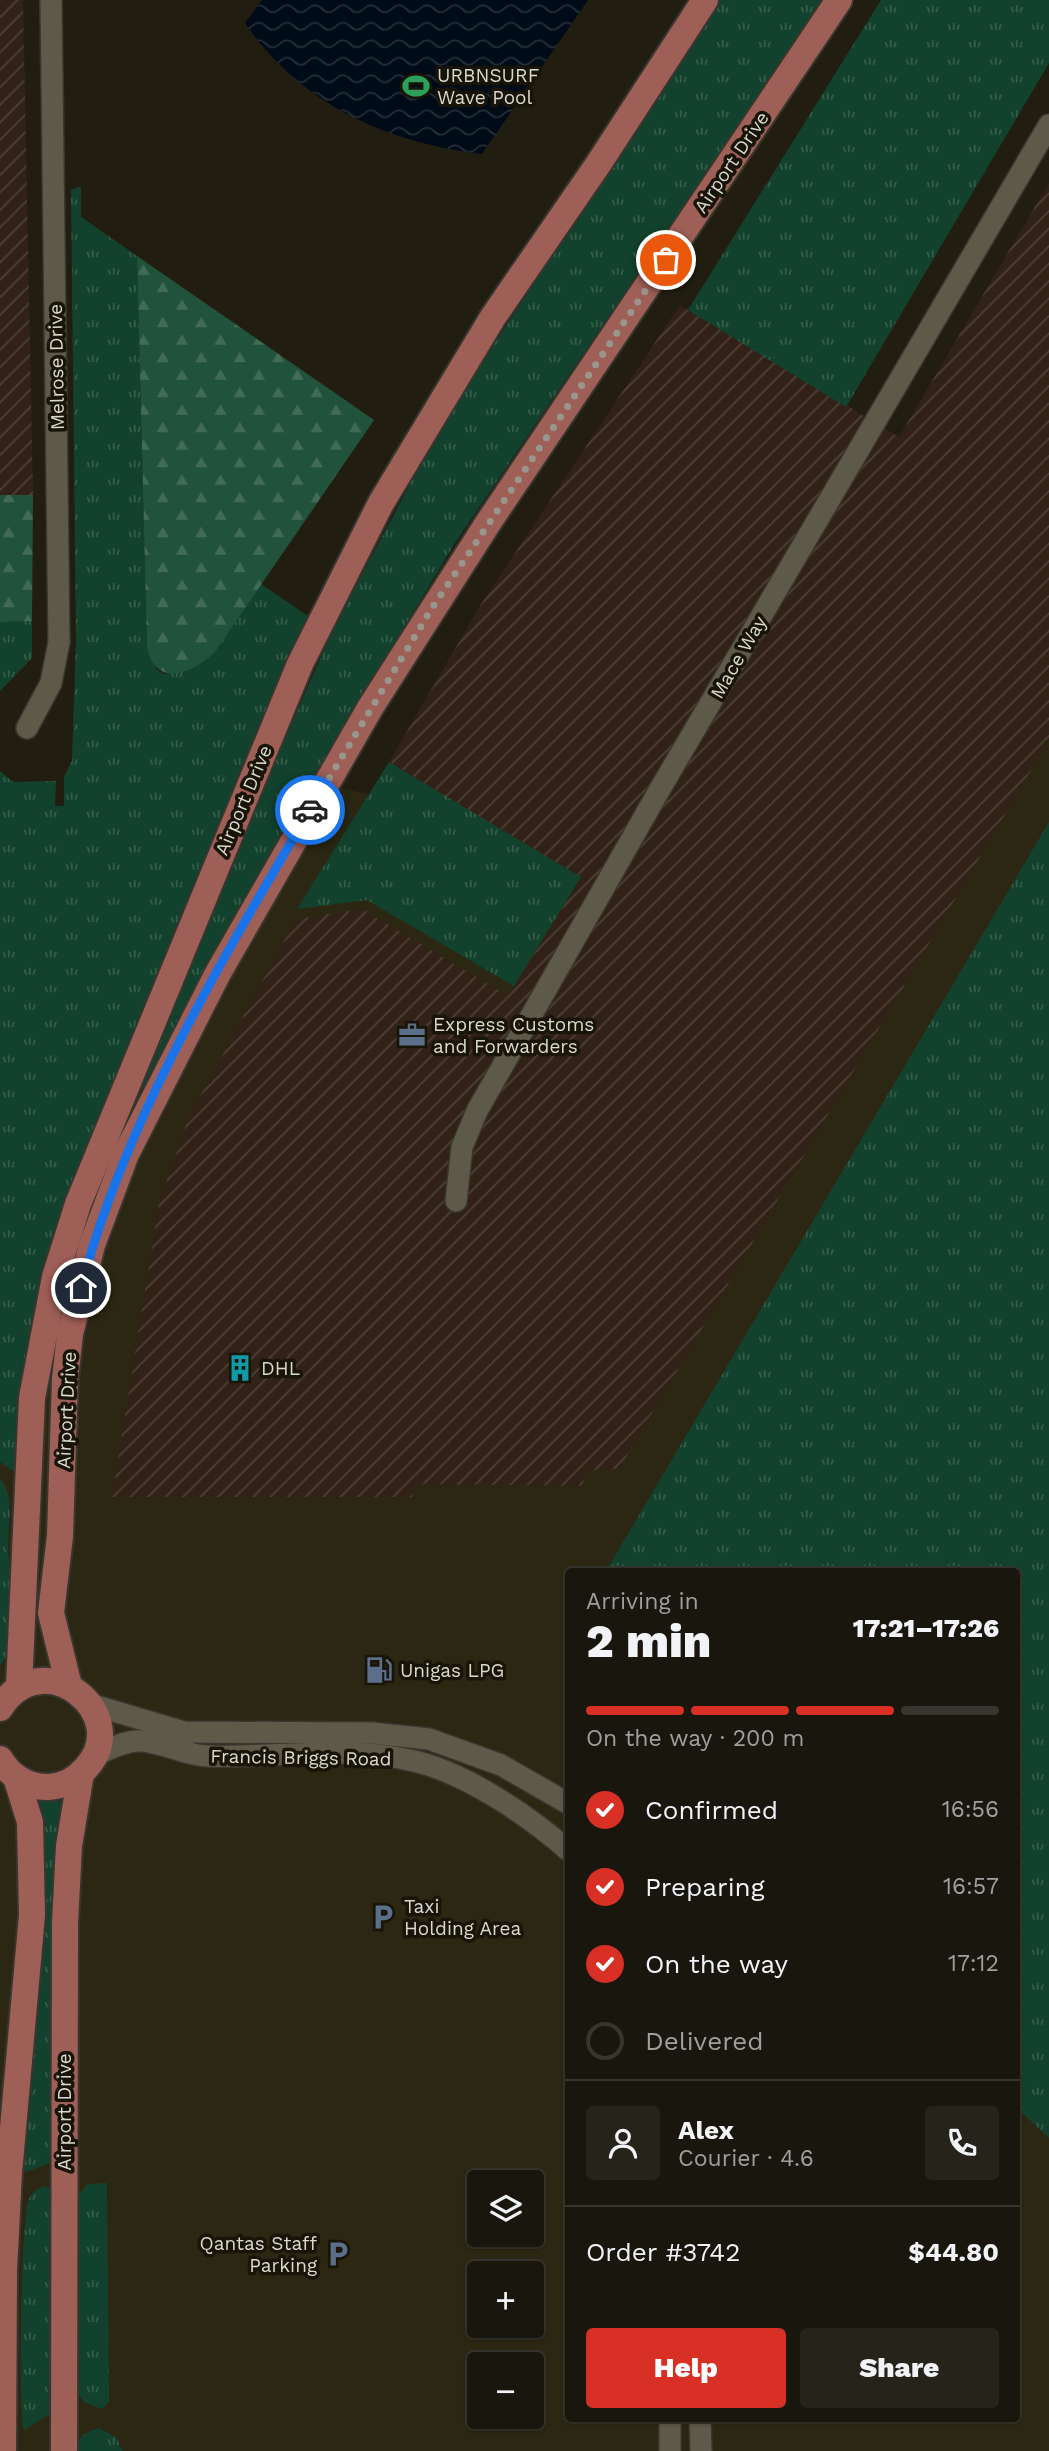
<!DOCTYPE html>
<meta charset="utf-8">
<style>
:root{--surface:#19160d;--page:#26231b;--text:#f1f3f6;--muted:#9f9f9d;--line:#37352e;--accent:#d93025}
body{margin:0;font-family:"Work Sans",sans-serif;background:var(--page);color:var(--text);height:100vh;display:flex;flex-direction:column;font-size:26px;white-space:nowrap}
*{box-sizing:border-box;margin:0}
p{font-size:23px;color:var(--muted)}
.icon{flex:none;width:38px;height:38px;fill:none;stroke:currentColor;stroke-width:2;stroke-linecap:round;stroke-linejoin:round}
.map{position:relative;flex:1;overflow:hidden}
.drawer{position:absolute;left:565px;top:1568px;width:455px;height:854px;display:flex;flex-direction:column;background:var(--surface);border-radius:7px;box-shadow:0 2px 5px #0004,0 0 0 2px var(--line)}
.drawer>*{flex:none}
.tools{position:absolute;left:467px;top:2170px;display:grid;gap:14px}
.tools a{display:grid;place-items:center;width:77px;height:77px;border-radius:7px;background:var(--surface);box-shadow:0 2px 5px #0004,0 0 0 2px var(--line);font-size:35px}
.pin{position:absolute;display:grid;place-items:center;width:60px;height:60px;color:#fff;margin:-30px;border:4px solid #fff;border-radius:50%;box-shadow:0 2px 7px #0007}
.courier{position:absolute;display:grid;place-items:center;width:70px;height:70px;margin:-35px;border:5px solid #1a73e8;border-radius:50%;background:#fff;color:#222;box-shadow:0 2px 9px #0007}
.headline em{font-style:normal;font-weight:800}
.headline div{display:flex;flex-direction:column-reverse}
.headline{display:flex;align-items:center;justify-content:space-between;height:119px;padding:0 21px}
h1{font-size:46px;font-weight:800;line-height:52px}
.bar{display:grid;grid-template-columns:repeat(4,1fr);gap:10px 7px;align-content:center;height:84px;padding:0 21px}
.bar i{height:9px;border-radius:5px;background:var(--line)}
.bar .selected{background:var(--accent)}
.bar p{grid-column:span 4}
.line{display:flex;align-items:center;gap:18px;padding:0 21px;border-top:2px solid var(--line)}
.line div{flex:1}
.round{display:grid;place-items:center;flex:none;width:74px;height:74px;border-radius:7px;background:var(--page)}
ol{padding:0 21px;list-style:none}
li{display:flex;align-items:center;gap:21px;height:77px}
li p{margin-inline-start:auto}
li .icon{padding:7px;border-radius:50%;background:var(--accent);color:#fff;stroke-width:4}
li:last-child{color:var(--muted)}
li i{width:38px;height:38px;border:4px solid var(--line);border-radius:50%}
.primary-button{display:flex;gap:14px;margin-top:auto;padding:14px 21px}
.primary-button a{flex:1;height:80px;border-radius:7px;background:var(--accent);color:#fff;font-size:28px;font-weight:800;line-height:80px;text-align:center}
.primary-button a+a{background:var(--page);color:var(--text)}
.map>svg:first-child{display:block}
</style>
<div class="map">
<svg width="1049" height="2451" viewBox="0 0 1049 2451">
<defs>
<pattern id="industrial-furrows" width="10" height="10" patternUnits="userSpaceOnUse" patternTransform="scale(1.75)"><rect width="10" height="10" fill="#312117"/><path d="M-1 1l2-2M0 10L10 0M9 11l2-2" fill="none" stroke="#4e4038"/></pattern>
<pattern id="grass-tufts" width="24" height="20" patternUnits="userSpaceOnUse" patternTransform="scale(1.75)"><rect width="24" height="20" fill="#12422d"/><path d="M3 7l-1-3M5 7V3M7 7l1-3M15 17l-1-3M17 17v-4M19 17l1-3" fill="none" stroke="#345d4a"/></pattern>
<pattern id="forest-firs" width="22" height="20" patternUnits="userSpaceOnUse" patternTransform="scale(1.75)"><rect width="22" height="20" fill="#21533c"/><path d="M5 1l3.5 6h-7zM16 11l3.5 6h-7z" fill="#416b57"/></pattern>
<pattern id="water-waves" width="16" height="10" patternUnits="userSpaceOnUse" patternTransform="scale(1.75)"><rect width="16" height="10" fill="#000b18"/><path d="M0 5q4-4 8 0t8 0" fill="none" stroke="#252e39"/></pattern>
</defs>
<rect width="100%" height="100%" fill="#211e11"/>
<!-- built -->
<path fill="#2b2712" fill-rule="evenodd" d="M1049 183V2451H0V806H90L89 732 390 799 614 923ZM569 1572H1017V2418H569ZM480 2182H532V2235H480ZM480 2273H532V2326H480ZM480 2364H532V2417H480Z"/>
<!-- industrial -->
<g fill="url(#industrial-furrows)">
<polygon points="0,0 23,0 33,495 0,495"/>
<polygon points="1049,183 1049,740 619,1469 585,1470 583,1486 415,1484 412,1497 112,1497 159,1203 188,1119 296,919 362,909 508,996 581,878 389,762 480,606 680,305 899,437"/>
</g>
<!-- grass -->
<g fill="url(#grass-tufts)">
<polygon points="720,0 823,0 455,543 340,733 143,1088 133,1083 336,623 430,447 491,349"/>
<polygon points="881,0 1049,0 1049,63 846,407 688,310"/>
<polygon points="78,187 81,187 81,217 137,256 147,647 156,669 164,674 191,668 215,652 261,584 308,616 262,718 90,1138 52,1242 26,1358 16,1473 0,1462 0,771 13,782 56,781 55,806 64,806 64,777 72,761 76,640 71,190"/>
<polygon points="32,621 32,658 0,691 0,622"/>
<polygon points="389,762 581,877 514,986 367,900 297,909"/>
<polygon points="1049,822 1049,2138 1017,2108 1017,1572 606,1571"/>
<path d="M0 1479C16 1496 7 1526 8 1548 10 1581 22 1639 0 1666Z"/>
<polygon points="38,1800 63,1802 53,2159 50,2163 26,2172 22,2170"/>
<polygon points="107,2183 109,2402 102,2409 84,2402 76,2391 76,2197 88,2184"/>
<path d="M45 2186 54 2191V2411L24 2430C18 2417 21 2214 29 2199 32 2192 39 2188 45 2186Z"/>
<polygon points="99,2428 117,2438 122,2451 74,2451 83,2434"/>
</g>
<!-- forest -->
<g fill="url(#forest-firs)">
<path d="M137 256 374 420 215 652C191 674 156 689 147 647Z"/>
<polygon points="0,495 33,495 32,621 0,622"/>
</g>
<!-- water -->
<path fill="url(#water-waves)" d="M262 0H588L482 154C387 143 300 104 245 23Z"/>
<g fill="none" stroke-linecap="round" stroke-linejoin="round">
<defs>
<g id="minor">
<polyline points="27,728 51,683 59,642 51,0"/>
<polyline points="456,1201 462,1147 477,1111 660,789 1049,125"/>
<polyline points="90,1704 184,1732 372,1733 429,1739 501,1765 569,1804"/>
<path d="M95 1755C108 1750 126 1740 140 1741 163 1742 184 1755 207 1756 275 1758 347 1745 414 1761 466 1773 529 1816 569 1851"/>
<polyline points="670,2418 670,2451"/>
<polyline points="700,2418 701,2451"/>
</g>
<g id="major">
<polyline points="69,1686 51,1613 60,1536 65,1379 70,1334 92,1245 126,1154 218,973 370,708 488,523 839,0"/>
<polyline points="19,1687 32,1398 55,1277 78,1204 300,664 381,503 493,317 599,163 705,0"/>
<path d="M0 1708C43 1640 135 1715 86 1768 77 1779 63 1786 49 1787 28 1788 10 1776 0 1759"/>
<polyline points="3,2451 4,2270 9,2173 32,1915 30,1822 16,1777"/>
<polyline points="64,2451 65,1923 69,1846 81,1773"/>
</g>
</defs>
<!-- minor casing -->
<use href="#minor" stroke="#39362e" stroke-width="24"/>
<!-- major casing -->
<use href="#major" stroke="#39362e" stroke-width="30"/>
<!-- minor -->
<use href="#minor" stroke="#5d5a4a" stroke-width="21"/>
<!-- major -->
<use href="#major" stroke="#9e5f57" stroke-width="26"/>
</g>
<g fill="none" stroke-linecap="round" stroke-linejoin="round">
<!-- done -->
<polyline stroke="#99978c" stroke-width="7" stroke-dasharray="0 12.6" points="310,810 432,608 666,260"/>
<!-- route -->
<path stroke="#1a73e8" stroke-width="9" d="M81 1288C124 1122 223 958 310 810"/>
</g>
<!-- icons -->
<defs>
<symbol id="stadium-bare" viewBox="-9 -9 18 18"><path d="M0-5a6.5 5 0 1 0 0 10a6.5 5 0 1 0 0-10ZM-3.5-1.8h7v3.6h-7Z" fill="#2e9e5b" stroke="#181508" stroke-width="2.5" paint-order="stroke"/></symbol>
<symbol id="office-bare" viewBox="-9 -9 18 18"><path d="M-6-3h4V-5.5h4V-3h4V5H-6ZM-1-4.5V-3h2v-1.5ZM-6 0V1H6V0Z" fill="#5c6f8a" stroke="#181508" stroke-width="2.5" paint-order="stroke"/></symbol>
<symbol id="building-bare" viewBox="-9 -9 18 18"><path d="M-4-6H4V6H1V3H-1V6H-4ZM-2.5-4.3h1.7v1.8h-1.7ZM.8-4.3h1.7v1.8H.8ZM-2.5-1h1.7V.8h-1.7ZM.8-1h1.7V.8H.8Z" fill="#0f9aa8" stroke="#181508" stroke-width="2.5" paint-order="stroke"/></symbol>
<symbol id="fuel-bare" viewBox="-9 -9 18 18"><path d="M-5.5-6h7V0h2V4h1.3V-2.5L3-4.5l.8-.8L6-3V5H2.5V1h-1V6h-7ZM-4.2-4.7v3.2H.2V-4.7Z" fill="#5c6f8a" stroke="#181508" stroke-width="2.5" paint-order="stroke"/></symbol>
<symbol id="parking-bare" viewBox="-9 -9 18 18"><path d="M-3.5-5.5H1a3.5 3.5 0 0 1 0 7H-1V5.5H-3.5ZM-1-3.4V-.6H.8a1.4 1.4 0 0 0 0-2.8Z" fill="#5c6f8a" stroke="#181508" stroke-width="2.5" paint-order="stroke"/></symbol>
</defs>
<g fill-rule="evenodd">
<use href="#stadium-bare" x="397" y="67" width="38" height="38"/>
<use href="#office-bare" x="393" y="1016" width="38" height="38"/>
<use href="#building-bare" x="221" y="1349" width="38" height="38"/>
<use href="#fuel-bare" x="360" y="1651" width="38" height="38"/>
<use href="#parking-bare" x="364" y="1898" width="38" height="38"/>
<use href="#parking-bare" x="319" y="2235" width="38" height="38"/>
</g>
<g text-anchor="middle" stroke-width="7" stroke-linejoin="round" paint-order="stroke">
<!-- poi labels -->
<g font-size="19" fill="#dad8cf" stroke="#181508" text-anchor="start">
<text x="437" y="82">URBNSURF<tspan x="437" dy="22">Wave Pool</tspan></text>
<text x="433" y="1031">Express Customs<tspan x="433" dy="22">and Forwarders</tspan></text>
<text x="261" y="1375">DHL</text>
<text x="400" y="1677">Unigas LPG</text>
<text x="404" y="1913">Taxi<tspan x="404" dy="22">Holding Area</tspan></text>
<text x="317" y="2250" text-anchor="end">Qantas Staff<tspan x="317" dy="22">Parking</tspan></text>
</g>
<!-- street labels -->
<g font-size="19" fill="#dad8cf" stroke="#181508">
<text transform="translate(731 162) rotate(-56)" y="7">Airport Drive</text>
<text transform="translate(56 367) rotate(-91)" y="7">Melrose Drive</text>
<text transform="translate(738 657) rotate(-60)" y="7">Mace Way</text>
<text transform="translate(243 800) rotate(-67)" y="7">Airport Drive</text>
<text transform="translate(66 1410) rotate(-87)" y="7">Airport Drive</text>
<text transform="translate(301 1757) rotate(1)" y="7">Francis Briggs Road</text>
<text transform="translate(64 2112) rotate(-90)" y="7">Airport Drive</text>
</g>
</g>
</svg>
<div class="tools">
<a><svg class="icon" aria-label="layers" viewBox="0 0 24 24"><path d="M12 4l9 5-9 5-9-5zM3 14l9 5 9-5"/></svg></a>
<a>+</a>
<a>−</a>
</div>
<div class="pin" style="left:666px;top:260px;background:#ea580c"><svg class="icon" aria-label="bag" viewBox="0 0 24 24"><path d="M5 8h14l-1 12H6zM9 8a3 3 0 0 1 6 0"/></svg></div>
<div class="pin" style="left:81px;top:1288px;background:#1f2937"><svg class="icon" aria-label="home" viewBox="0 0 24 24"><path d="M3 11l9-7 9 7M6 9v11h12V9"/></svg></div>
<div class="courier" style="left:310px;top:810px"><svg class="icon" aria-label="car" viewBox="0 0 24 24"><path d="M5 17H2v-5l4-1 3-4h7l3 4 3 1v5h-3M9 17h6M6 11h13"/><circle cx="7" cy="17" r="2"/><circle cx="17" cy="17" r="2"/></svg></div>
<section class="drawer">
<div class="headline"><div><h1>2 min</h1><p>Arriving in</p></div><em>17:21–17:26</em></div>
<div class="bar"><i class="selected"></i><i class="selected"></i><i class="selected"></i><i></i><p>On the way · 200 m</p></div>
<ol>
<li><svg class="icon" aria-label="check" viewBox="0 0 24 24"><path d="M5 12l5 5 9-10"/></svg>Confirmed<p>16:56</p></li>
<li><svg class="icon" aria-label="check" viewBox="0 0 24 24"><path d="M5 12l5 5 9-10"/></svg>Preparing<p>16:57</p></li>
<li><svg class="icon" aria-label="check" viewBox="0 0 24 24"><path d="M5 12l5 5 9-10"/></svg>On the way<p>17:12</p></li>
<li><i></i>Delivered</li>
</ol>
<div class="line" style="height:126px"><a class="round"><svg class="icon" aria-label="person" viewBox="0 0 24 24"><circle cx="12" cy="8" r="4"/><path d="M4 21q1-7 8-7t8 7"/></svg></a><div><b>Alex</b><p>Courier · 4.6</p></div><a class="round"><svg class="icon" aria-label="phone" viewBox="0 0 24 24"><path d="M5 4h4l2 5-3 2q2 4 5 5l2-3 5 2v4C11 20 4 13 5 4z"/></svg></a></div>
<div class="line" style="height:91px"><div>Order #3742</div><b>$44.80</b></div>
<div class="primary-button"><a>Help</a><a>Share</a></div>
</section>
</div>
